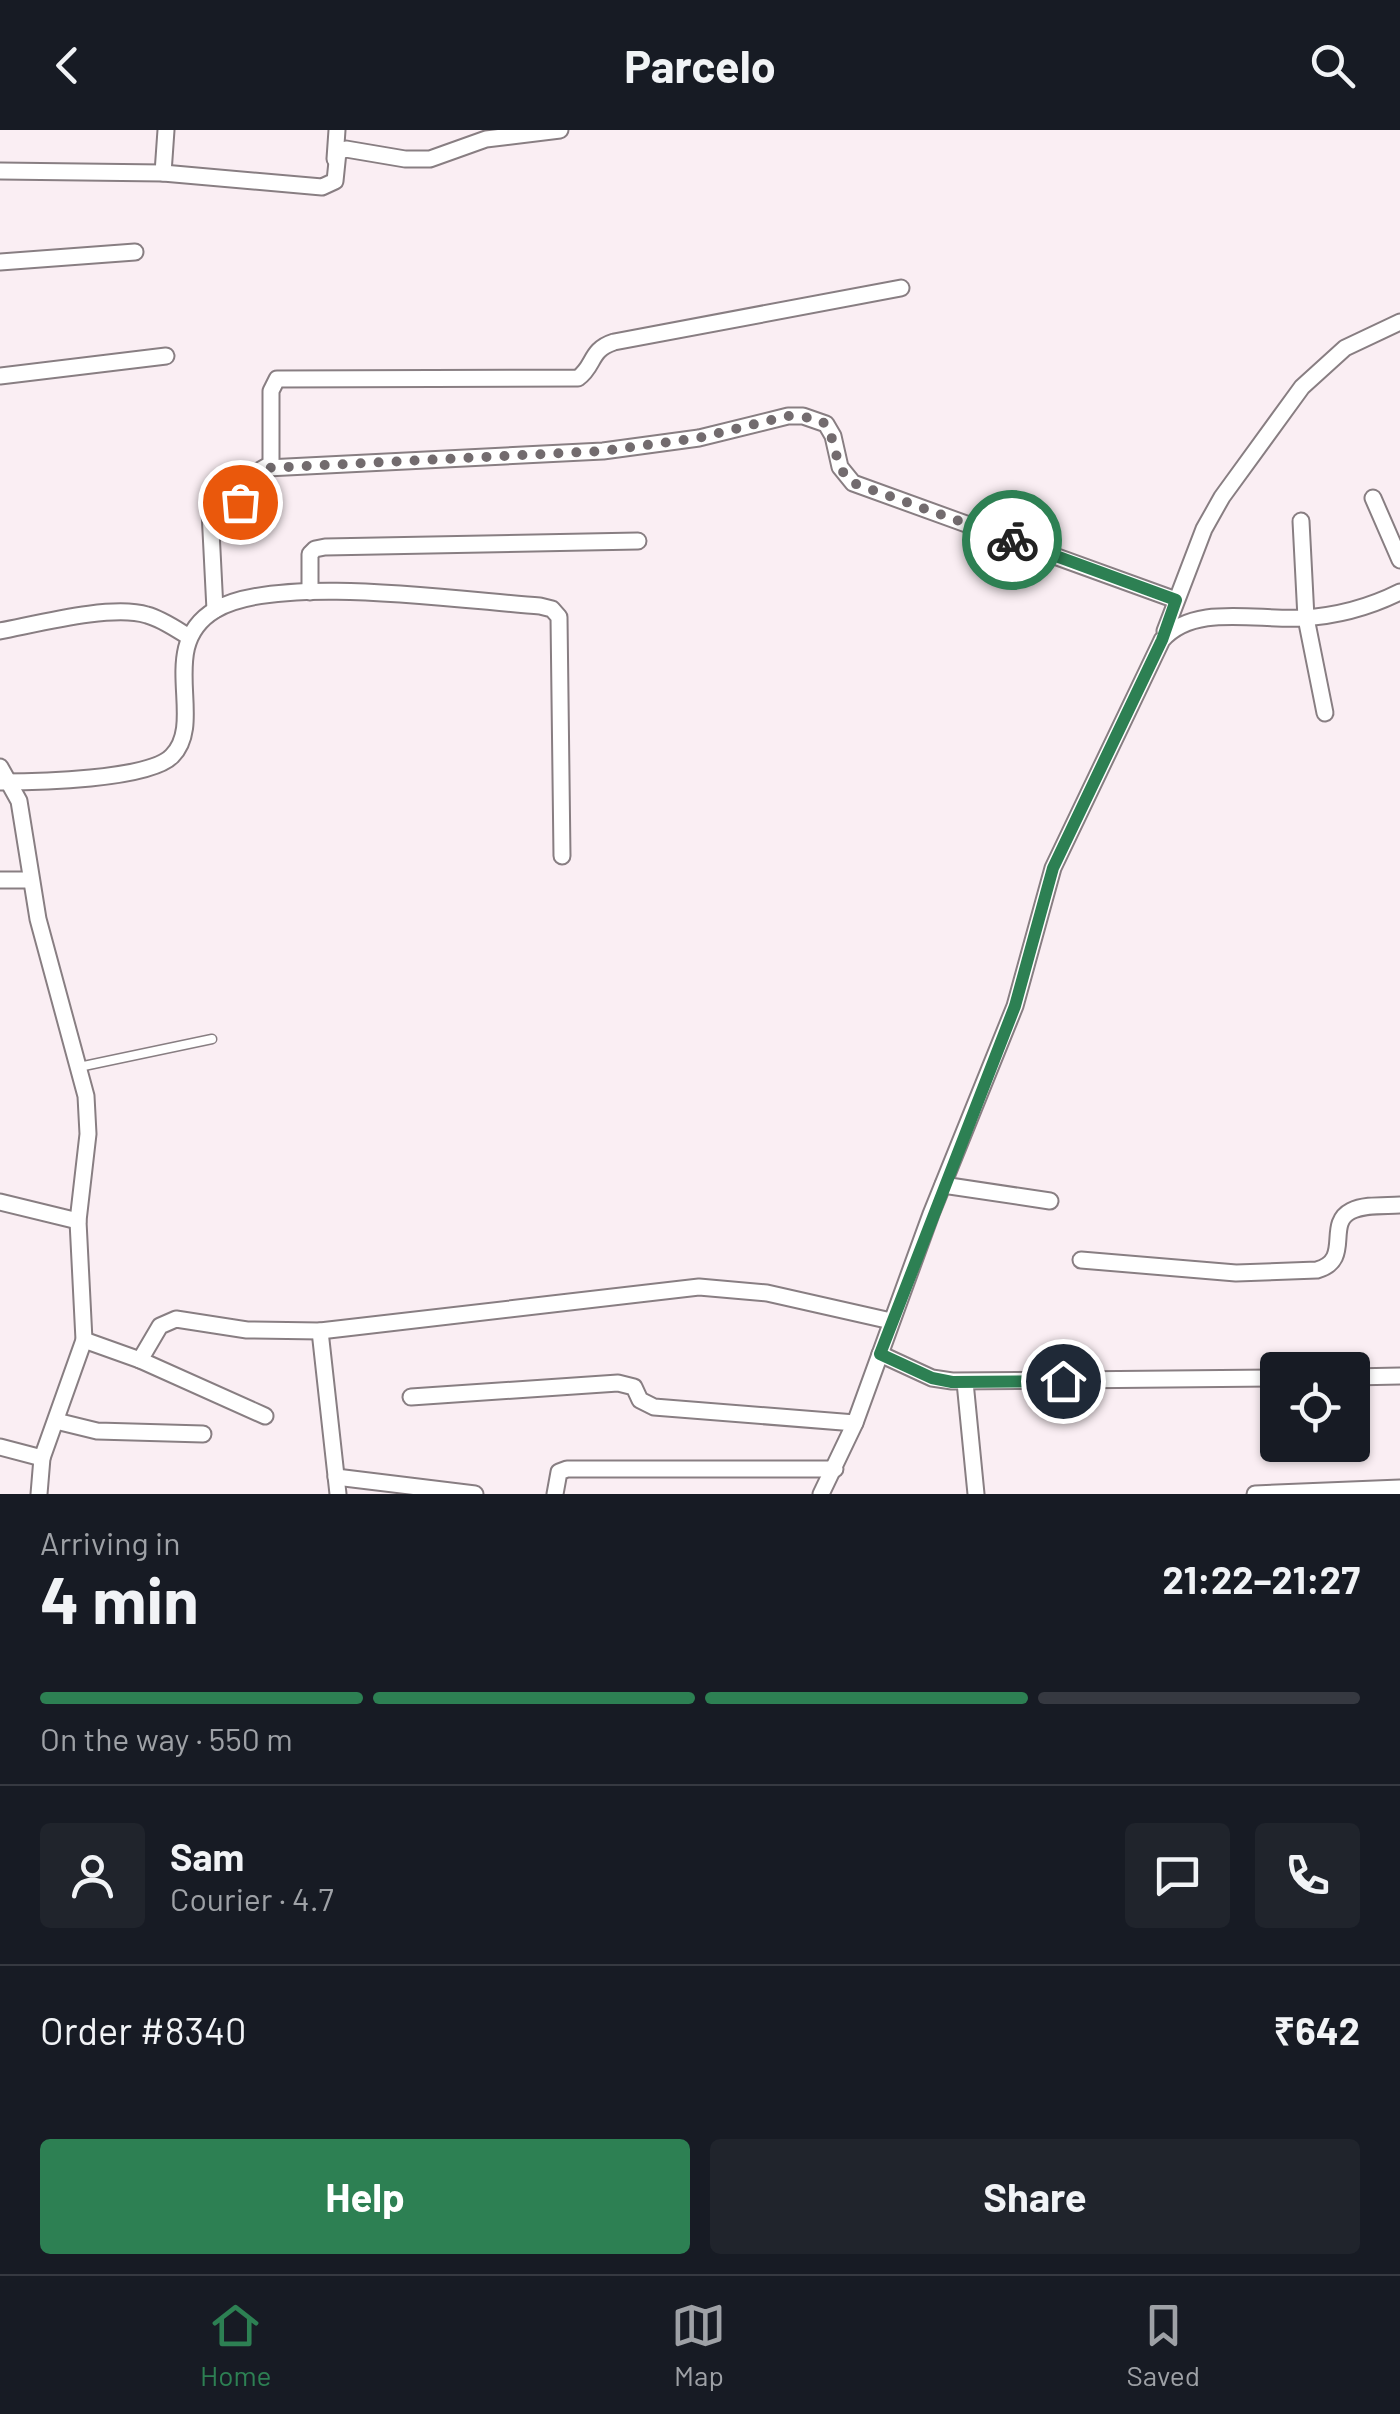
<!DOCTYPE html>
<meta charset="utf-8">
<style>
:root{--surface:#171b24;--page:#20242c;--text:#f1f3f6;--muted:#9ea1a6;--line:#363941;--accent:#2d8053}
body{margin:0;font-family:Barlow,sans-serif;background:var(--page);color:var(--text);height:100vh;display:flex;flex-direction:column;font-size:38px;white-space:nowrap}
*{box-sizing:border-box;margin:0}
p{font-size:32px;color:var(--muted)}
.icon{flex:none;width:55px;height:55px;fill:none;stroke:currentColor;stroke-width:2;stroke-linecap:round;stroke-linejoin:round}
.map{position:relative;height:1364px;overflow:hidden}
.sheet{display:flex;flex-direction:column;background:var(--surface);flex:1}
.sheet>*{flex:none}
.fabs{position:absolute;left:1260px;top:1222px;display:grid;gap:20px}
.fabs a{display:grid;place-items:center;width:110px;height:110px;border-radius:10px;background:var(--surface);box-shadow:0 2px 8px #0004;font-size:50px}
.pin{position:absolute;display:grid;place-items:center;width:85px;height:85px;color:#fff;margin:-42px;border:5px solid #fff;border-radius:50%;box-shadow:0 2px 10px #0007}
.courier{position:absolute;display:grid;place-items:center;width:100px;height:100px;margin:-50px;border:8px solid #2d8053;border-radius:50%;background:#fff;color:#222;box-shadow:0 2px 12px #0007}
.overview em{font-style:normal;font-weight:700}
.overview div{display:flex;flex-direction:column-reverse}
.overview{display:flex;align-items:center;justify-content:space-between;height:170px;padding:0 40px}
h1{font-size:65px;font-weight:700;line-height:75px}
.bar{display:grid;grid-template-columns:repeat(4,1fr);gap:15px 10px;align-content:center;height:120px;padding:0 40px}
.bar i{height:12px;border-radius:8px;background:var(--line)}
.bar .selected{background:var(--accent)}
.bar p{grid-column:span 4}
.line{display:flex;align-items:center;gap:25px;padding:0 40px;border-top:2px solid var(--line)}
.line div{flex:1}
.round{display:grid;place-items:center;flex:none;width:105px;height:105px;border-radius:10px;background:var(--page)}
.cta{display:flex;gap:20px;margin-top:auto;padding:20px 40px}
.cta a{flex:1;height:115px;border-radius:10px;background:var(--accent);color:#fff;font-size:40px;font-weight:700;line-height:115px;text-align:center}
.cta a+a{background:var(--page);color:var(--text)}
header{display:flex;justify-content:space-between;align-items:center;height:130px;padding:0 40px;background:var(--surface);font-size:45px;font-weight:700}
.dock{display:flex;justify-content:space-around;align-items:center;height:140px;border-top:2px solid var(--line);background:var(--surface);font-size:28px;color:var(--muted)}
.dock a{display:grid;justify-items:center;gap:5px}
.dock .selected{color:var(--accent)}
.map>svg:first-child{display:block}
</style>
<header><svg class="icon" aria-label="back" viewBox="0 0 24 24"><path d="M15 5l-7 7 7 7"/></svg>Parcelo<svg class="icon" aria-label="search" viewBox="0 0 24 24"><circle cx="10" cy="10" r="6"/><path d="M15 15l6 6"/></svg></header>
<div class="map">
<svg width="1400" height="1364" viewBox="0 0 1400 1364">
<rect width="100%" height="100%" fill="#faeef3"/>
<g fill="none" stroke-linecap="round" stroke-linejoin="round">
<defs>
<polyline id="lane" points="79,937 212,909"/>
<g id="street">
<polyline points="335,29 337,0"/>
<polyline points="0,41 163,43 322,57 335,51 338,22 346,19 405,29 430,29 486,9 560,0"/>
<polyline points="163,43 166,0"/>
<polyline points="0,132 135,122"/>
<polyline points="0,246 166,226"/>
<polyline points="267,338 603,321 699,308 788,286 803,286 826,294 833,306 840,337 853,353 1176,470"/>
<polyline points="1373,368 1400,430"/>
<polyline points="1301,391 1306,488 1325,583"/>
<polyline points="310,462 310,424 315,419 325,417 638,411"/>
<path d="M215 480 210 381 219 373 247 370 250 346 271 334V261L277 249 578 248C595 236 589 220 614 212L901 158"/>
<path d="M0 501C37 494 112 474 147 485 162 489 176 499 189 507"/>
<polyline points="1165,501 1204,399 1222,367 1302,257 1345,218 1400,192"/>
<polyline points="0,637 19,671 38,789 86,966 88,1004 78,1091 84,1210 42,1328 39,1364"/>
<path d="M0 652C35 652 149 650 172 626 207 591 155 516 215 480 276 443 465 471 540 476L552 479 559 487 562 726"/>
<polyline points="0,750 30,750"/>
<polyline points="943,1055 1050,1071"/>
<polyline points="0,1072 78,1091"/>
<path d="M1081 1130 1236 1143 1317 1140C1353 1130 1325 1094 1351 1081 1365 1074 1385 1076 1400 1075"/>
<polyline points="320,1201 338,1364"/>
<polyline points="84,1210 140,1230 265,1286"/>
<polyline points="880,1224 932,1248 952,1251 1278,1248"/>
<polyline points="140,1230 160,1196 176,1189 247,1200 320,1201 699,1157 767,1163 891,1191"/>
<polyline points="1352,1247 1400,1246"/>
<polyline points="965,1252 976,1364"/>
<polyline points="411,1267 618,1253 634,1257 640,1270 654,1277 855,1293"/>
<polyline points="56,1291 97,1301 203,1304"/>
<polyline points="0,1317 42,1328"/>
<polyline points="336,1347 475,1364"/>
<polyline points="555,1364 559,1342 567,1339 835,1339"/>
<path d="M821 1364 855 1293 931 1084 1015 876 1053 738 1162 510C1194 473 1257 491 1303 488 1336 486 1370 477 1400 462"/>
<polyline points="1255,1364 1400,1358"/>
</g>
</defs>
<!-- lane casing -->
<use href="#lane" stroke="#887e82" stroke-width="11"/>
<!-- street casing -->
<use href="#street" stroke="#887e82" stroke-width="19"/>
<!-- lane -->
<use href="#lane" stroke="#fff" stroke-width="8"/>
<!-- street -->
<use href="#street" stroke="#fff" stroke-width="15"/>
</g>
<g fill="none" stroke-linecap="round" stroke-linejoin="round">
<!-- done -->
<path stroke="#726b6e" stroke-width="10" stroke-dasharray="0 18" d="M240 372 247 370 250 346 267 338 603 321 698 308 788 286 814 288 826 294C837 314 834 339 853 353L1012 410"/>
<!-- route -->
<polyline stroke="#2d8053" stroke-width="12" points="1012,410 1176,470 1162,510 1053,738 1015,876 880,1224 932,1248 952,1252 1063,1251"/>
</g>
</svg>
<div class="fabs">
<a><svg class="icon" aria-label="locate" viewBox="0 0 24 24"><circle cx="12" cy="12" r="6"/><path d="M12 2v4M12 18v4M2 12h4M18 12h4"/></svg></a>
</div>
<div class="pin" style="left:240px;top:372px;background:#ea580c"><svg class="icon" aria-label="bag" viewBox="0 0 24 24"><path d="M5 8h14l-1 12H6zM9 8a3 3 0 0 1 6 0"/></svg></div>
<div class="pin" style="left:1063px;top:1251px;background:#1f2937"><svg class="icon" aria-label="home" viewBox="0 0 24 24"><path d="M3 11l9-7 9 7M6 9v11h12V9"/></svg></div>
<div class="courier" style="left:1012px;top:410px"><svg class="icon" aria-label="bike" viewBox="0 0 24 24"><circle cx="6" cy="16" r="4"/><circle cx="18" cy="16" r="4"/><path d="M6 16l4-8h5l3 8M10 8l3 8H6M13 5h3"/></svg></div>
</div>
<section class="sheet">
<div class="overview"><div><h1>4 min</h1><p>Arriving in</p></div><em>21:22–21:27</em></div>
<div class="bar"><i class="selected"></i><i class="selected"></i><i class="selected"></i><i></i><p>On the way · 550 m</p></div>
<div class="line" style="height:180px"><a class="round"><svg class="icon" aria-label="person" viewBox="0 0 24 24"><circle cx="12" cy="8" r="4"/><path d="M4 21q1-7 8-7t8 7"/></svg></a><div><b>Sam</b><p>Courier · 4.7</p></div><a class="round"><svg class="icon" aria-label="chat" viewBox="0 0 24 24"><path d="M4 5h16v11H9l-5 4z"/></svg></a><a class="round"><svg class="icon" aria-label="phone" viewBox="0 0 24 24"><path d="M5 4h4l2 5-3 2q2 4 5 5l2-3 5 2v4C11 20 4 13 5 4z"/></svg></a></div>
<div class="line" style="height:130px"><div>Order #8340</div><b>₹642</b></div>
<div class="cta"><a>Help</a><a>Share</a></div>
</section>
<nav class="dock">
<a class="selected"><svg class="icon" aria-label="home" viewBox="0 0 24 24"><path d="M3 11l9-7 9 7M6 9v11h12V9"/></svg>Home</a>
<a><svg class="icon" aria-label="map" viewBox="0 0 24 24"><path d="M3 6l6-2 6 2 6-2v14l-6 2-6-2-6 2zM9 4v14M15 6v14"/></svg>Map</a>
<a><svg class="icon" aria-label="saved" viewBox="0 0 24 24"><path d="M7 4h10v16l-5-4-5 4z"/></svg>Saved</a>
</nav>
